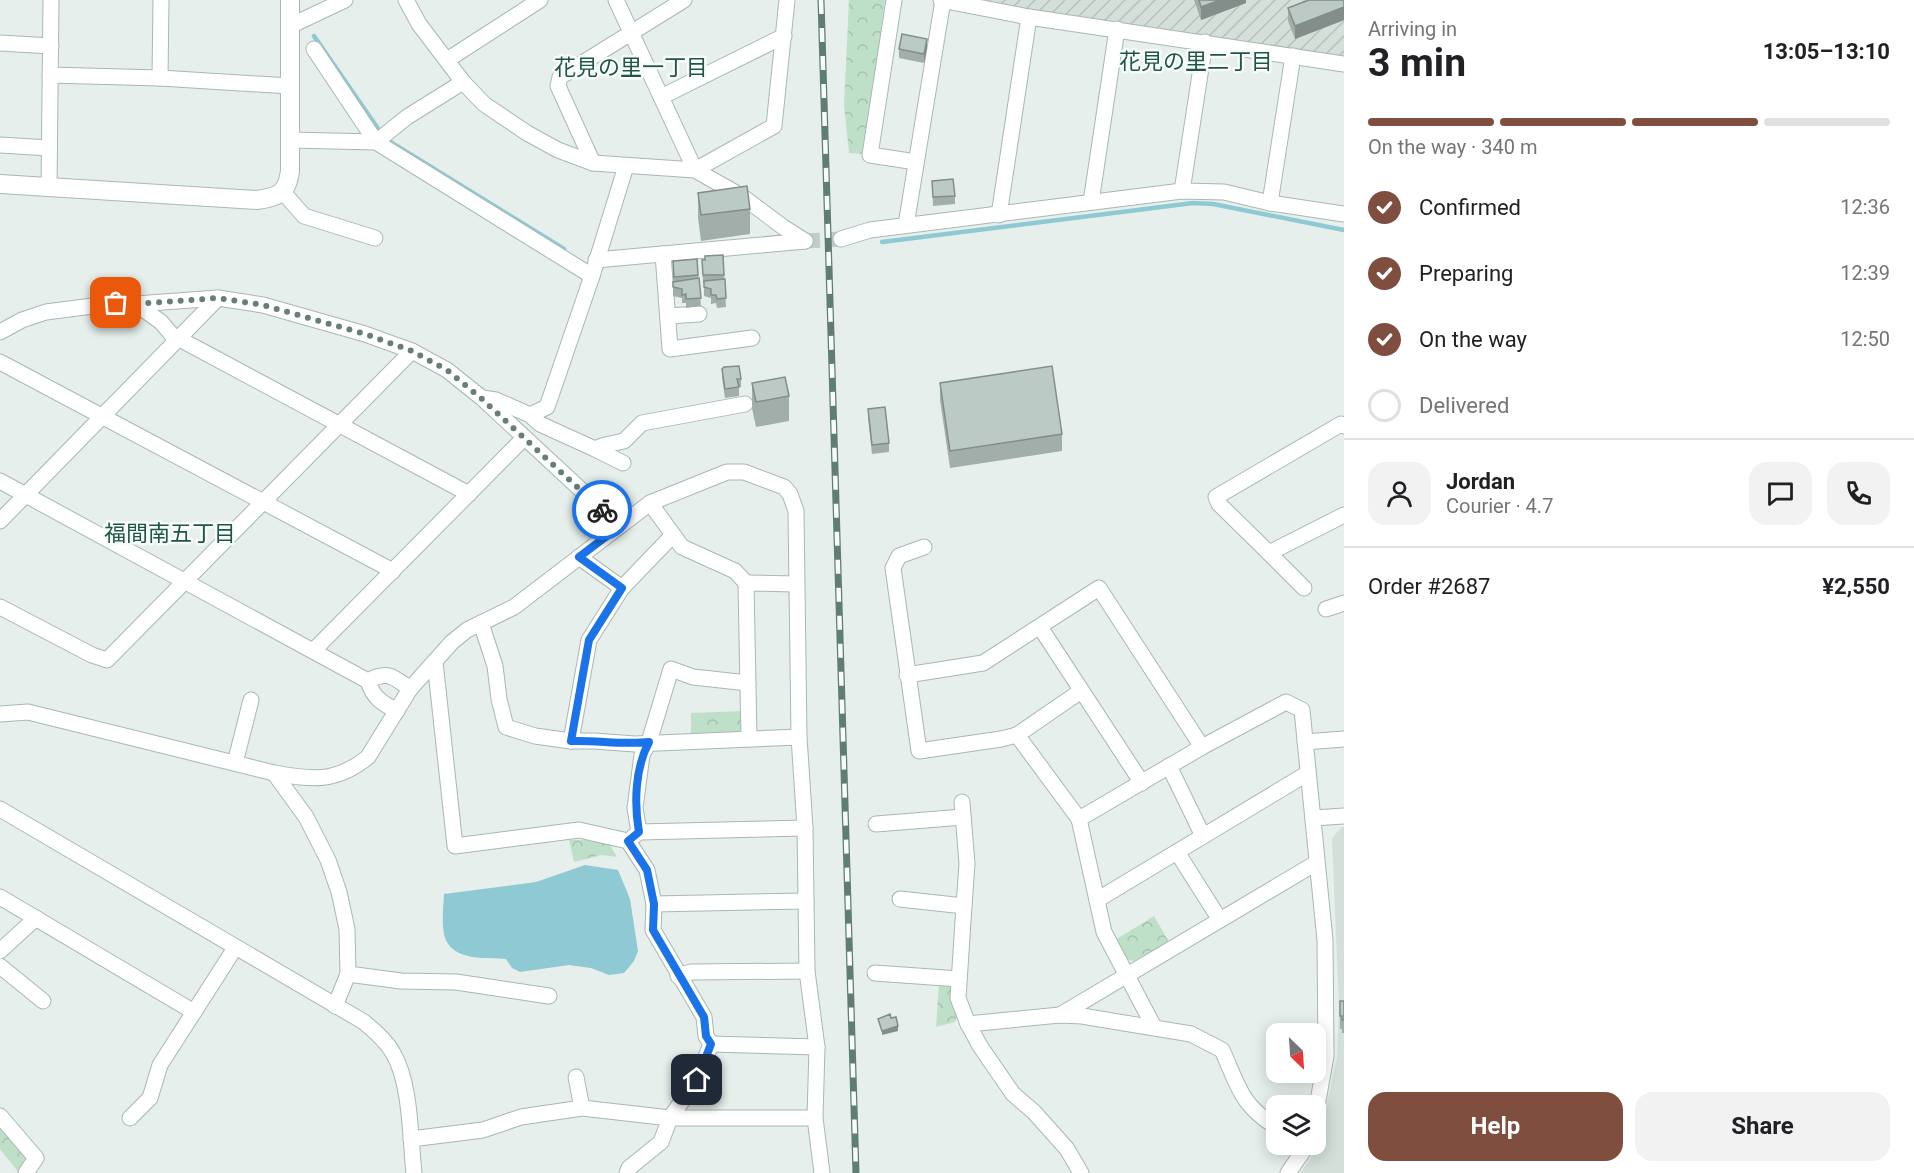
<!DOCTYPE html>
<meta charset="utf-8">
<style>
:root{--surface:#fff;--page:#f2f2f2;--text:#202124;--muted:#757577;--line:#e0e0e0;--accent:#7f4e3f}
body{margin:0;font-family:Roboto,"Noto Sans JP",sans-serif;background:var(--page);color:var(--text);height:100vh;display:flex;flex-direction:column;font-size:22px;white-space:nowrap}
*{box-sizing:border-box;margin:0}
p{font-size:20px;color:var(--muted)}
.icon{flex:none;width:33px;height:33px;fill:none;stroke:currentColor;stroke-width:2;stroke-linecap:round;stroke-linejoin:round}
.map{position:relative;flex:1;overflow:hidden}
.details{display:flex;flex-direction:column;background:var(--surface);width:570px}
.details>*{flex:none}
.needle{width:39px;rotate:155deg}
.tools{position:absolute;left:1266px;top:1023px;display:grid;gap:12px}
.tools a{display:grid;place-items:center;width:60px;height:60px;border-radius:12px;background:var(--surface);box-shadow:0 3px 15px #0003;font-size:30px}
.pin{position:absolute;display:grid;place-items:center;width:51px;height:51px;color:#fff;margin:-26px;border-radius:12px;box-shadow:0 3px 9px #0006}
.courier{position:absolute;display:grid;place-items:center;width:60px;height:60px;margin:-30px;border:4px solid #1a73e8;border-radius:50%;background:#fff;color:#222;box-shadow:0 2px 8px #0007}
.overview em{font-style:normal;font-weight:700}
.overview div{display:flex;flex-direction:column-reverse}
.overview{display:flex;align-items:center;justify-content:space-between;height:102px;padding:0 24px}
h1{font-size:39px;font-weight:700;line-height:45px}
.bar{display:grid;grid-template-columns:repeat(4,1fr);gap:9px 6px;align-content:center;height:72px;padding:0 24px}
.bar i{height:8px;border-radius:4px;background:var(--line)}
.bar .selected{background:var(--accent)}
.bar p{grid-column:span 4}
.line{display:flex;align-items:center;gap:15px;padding:0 24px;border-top:2px solid var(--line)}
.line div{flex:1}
.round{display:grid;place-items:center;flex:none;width:63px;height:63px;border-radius:18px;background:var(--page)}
ol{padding:0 24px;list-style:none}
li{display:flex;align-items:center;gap:18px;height:66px}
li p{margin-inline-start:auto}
li .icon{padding:6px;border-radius:50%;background:var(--accent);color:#fff;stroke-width:4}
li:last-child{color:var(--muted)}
li i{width:33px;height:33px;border:3px solid var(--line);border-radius:50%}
.action{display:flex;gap:12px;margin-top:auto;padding:12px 24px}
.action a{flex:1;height:69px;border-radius:18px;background:var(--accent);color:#fff;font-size:24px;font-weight:700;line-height:69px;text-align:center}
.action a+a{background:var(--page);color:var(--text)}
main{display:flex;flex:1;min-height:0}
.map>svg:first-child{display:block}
</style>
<main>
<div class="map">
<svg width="1344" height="1173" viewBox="0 0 1344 1173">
<defs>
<pattern id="industrial-furrows" width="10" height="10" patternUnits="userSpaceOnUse" patternTransform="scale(1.5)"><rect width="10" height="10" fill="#d4dfda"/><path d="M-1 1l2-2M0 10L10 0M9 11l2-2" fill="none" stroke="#b6c1bc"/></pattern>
<pattern id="park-crowns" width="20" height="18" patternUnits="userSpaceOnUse" patternTransform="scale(1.5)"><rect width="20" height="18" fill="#bfe0c8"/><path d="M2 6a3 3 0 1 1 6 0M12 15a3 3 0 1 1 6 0" fill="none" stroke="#a4c1ad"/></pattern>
</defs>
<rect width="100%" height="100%" fill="#e6efeb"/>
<!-- built -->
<polygon fill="#d4dfda" points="1342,827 1344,827 1344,1173 1300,1173 1316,1152 1337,1058 1339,1008 1332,838"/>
<!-- industrial -->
<polygon fill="url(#industrial-furrows)" points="966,0 1344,0 1344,59"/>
<!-- park -->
<g fill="url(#park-crowns)">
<polygon points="849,0 885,0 864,154 849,153 844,105"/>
<polygon points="743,711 743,728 737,733 691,735 691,713"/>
<polygon points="569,840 585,840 610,845 617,857 602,855 574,862"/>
<polygon points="1154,916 1169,942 1134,961 1127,960 1115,940"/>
<polygon points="939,984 951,985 951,1002 957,1016 955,1022 936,1027"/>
<polygon points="0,1127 25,1154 27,1160 19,1173 0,1149"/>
</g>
<!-- water -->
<path fill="#8ec9d4" d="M585 865 618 870 630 899 638 951 634 961 624 973 609 975 591 968 569 965 520 972 512 968 506 959C498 958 491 958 483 958 437 955 442 931 444 894L536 882Z"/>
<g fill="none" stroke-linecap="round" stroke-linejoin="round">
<!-- stream -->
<g stroke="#8ec9d4" stroke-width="4.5">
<polyline points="314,36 379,130 392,143 564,249"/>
<polyline points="882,242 1193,203 1213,204 1344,230"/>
</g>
<!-- minor-tunnel -->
<polyline stroke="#bfccc8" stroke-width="15" stroke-dasharray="15 8" stroke-linecap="butt" points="805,241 841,239"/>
<defs>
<g id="minor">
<polyline points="406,0 419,24 463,82 484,104 527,133 558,150 593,163 695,170 743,197 783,227 805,241"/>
<polyline points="616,0 695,170"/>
<polyline points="894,0 870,155 916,162"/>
<polyline points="941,0 1029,17 1344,64"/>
<polyline points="290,26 345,0"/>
<polyline points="0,43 51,46"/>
<polyline points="314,49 376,142 592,276"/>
<polyline points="447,60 540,0"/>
<polyline points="50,75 160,78 290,86"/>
<polyline points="160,78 161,0"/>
<polyline points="661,97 784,36"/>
<polyline points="290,140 376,142 407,117 463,82"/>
<polyline points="0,145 49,148"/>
<polyline points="593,163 558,86 560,77 684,0"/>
<polyline points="695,170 774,126 787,0"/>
<polyline points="49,188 51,0"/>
<polyline points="1182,191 1205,42"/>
<polyline points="283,192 304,216 375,238"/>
<polyline points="1091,202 1117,29"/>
<polyline points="1270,203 1293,56"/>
<polyline points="999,215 1029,17"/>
<polyline points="906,225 943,0"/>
<polyline points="841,239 870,230 1182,191 1224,192 1270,203 1344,214"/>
<polyline points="663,254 670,349 752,338"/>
<polyline points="596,260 805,241"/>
<polyline points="136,304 161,322 172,335 469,494"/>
<polyline points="668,316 699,314"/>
<polyline points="0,332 22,320 46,312 116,303 136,304 218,298 263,305 365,334 412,351 447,370 482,398 620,526"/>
<polyline points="0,362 393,571"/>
<polyline points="482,398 496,400 530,415 547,407 592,276 626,166"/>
<polyline points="530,415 540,424 595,449 605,445 624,441 642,423 745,404"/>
<polyline points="1344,426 1341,424 1216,497 1219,504 1269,553 1344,515"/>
<polyline points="595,449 623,463"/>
<path d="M0 481 368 681C373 698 382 703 397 711"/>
<polyline points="650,503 682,547 735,571 746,583"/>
<polyline points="0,521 218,298"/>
<polyline points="924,547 899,556 893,568 919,751 1001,739 1017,735 1081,691"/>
<polyline points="1269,553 1304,588"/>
<polyline points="579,557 622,588 673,535"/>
<polyline points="0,607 92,655 107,660 412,351"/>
<polyline points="1326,609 1344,603"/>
<polyline points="481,623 495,666 499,699 506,727 535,736 571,741 594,741 635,744 799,737"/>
<polyline points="1040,627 1142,783"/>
<polyline points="314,650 524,438"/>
<polyline points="435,662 455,846 579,830 628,841 647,870 654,904 653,930 704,1017 706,1036 711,1044"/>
<polyline points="907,675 983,663 1099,588 1202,747"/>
<path d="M368 681C388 670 394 677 410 689"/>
<path d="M0 714 28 712 274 773C312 780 336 783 368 757L410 689 452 642 467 630 514 607 650 503 727 472H744L784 487 790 494 796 511 799 737 805 828 807 971 817 1047 815 1118 822 1173"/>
<polyline points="1017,735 1079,819"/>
<polyline points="749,739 746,583 796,584"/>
<polyline points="571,741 589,640 622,588"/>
<polyline points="1305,742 1344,739"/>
<polyline points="235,763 251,700"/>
<polyline points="1169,766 1203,836"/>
<polyline points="274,773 306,817 328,860 339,892 347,929 348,974 335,1006"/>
<polyline points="962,802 967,864 964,906"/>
<path d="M0 809 364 1022C374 1031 386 1040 393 1053 411 1083 410 1137 414 1173"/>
<polyline points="1313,818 1344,816"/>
<polyline points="876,824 963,817"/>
<polyline points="639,832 635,808 642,755 649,742 671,669 693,677 748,683"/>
<polyline points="633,837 639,832 805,828"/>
<polyline points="1177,852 1220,920"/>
<polyline points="0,897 194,1012"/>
<polyline points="900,899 964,906 958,998 968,1024 980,1046 1013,1094 1034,1112 1067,1149 1081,1173"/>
<polyline points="1097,900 1308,773"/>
<polyline points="654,904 806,901"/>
<polyline points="0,951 36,918"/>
<polyline points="0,966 43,1001"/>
<polyline points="875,973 959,979"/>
<polyline points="348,974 401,981 456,982 549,996"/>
<polyline points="678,976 691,972 807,971"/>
<polyline points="1060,1015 1316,863"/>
<path d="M968 1024 1060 1015 1082 1016 1191 1034 1222 1050C1239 1087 1240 1104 1276 1127"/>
<polyline points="1154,1027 1104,932 1079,819 1202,747 1286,702 1302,710 1325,940 1326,1056 1316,1112"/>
<polyline points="711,1044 817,1047"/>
<polyline points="576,1077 582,1108"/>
<polyline points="0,1116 36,1158 26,1173"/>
<polyline points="130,1118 150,1098 160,1065 235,948"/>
<polyline points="411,1139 483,1130 521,1117 582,1108 670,1118 815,1118"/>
<polyline points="627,1173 629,1168 661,1142 670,1118 697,1080 711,1044"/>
<polyline points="1288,1173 1308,1144"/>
</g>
<path id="tertiary" d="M0 184 257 200C278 197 287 194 290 171V0"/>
</defs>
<!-- minor casing -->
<use href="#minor" stroke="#a8b8b2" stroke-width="17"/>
<!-- tertiary casing -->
<use href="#tertiary" stroke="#a8b8b2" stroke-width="20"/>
<!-- minor -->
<use href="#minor" stroke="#fff" stroke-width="15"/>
<!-- tertiary -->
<use href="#tertiary" stroke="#fff" stroke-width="18"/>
<defs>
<polyline id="rail" points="821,0 856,1173"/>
</defs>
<!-- rail casing -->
<use href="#rail" stroke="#5f7d75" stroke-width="7"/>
<!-- rail -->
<use href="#rail" stroke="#f7fbf9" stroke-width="4.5" stroke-dasharray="14" stroke-linecap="butt"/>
</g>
<!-- wall -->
<g fill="#a1aea9">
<polygon points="1194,0 1246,0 1246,3 1201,20"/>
<polygon points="1344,0 1344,20 1295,39 1288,21 1288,8"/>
<polygon points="927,48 924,63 899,58 899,49"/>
<polygon points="932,181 955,196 955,204 933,206"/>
<polygon points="698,193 750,209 750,234 701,241 698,218"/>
<polygon points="723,255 726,307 717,308 716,303 711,304 711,298 704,296 704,283 703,283 702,260"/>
<polygon points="697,259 701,306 686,308 686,303 682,303 682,298 673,296 673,261"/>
<polygon points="722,369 741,379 741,387 739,387 739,396 725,398 722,378"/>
<polygon points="752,383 789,396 789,421 756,427 752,408"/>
<polygon points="940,383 1062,434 1062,451 950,468 940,400"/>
<polygon points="868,409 889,443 889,452 872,454 868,418"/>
<polygon points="1340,1001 1344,1001 1344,1033 1342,1033 1342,1029 1340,1029"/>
</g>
<!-- shaded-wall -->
<g fill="#838d89">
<polygon points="1220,0 1246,0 1246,3 1201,20 1201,7"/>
<polygon points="1344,7 1344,20 1295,39 1295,26"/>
<polygon points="927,39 927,48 924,63 924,54"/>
<polygon points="898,1026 898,1031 882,1035 882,1031"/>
</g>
<!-- building -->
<g fill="#bbcac4" stroke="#838d89" stroke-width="1.5">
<polygon points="1199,0 1220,0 1201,7"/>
<polygon points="1309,0 1344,0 1344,7 1295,26 1288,8"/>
<polygon points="902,34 927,39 924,54 899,49"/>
<polygon points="953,179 955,196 933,197 932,181"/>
<polygon points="747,186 750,209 701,215 698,193"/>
<polygon points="723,255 724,275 703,275 702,260 705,260 705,256"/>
<polygon points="697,259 698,275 674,277 673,261"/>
<polygon points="699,278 701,298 686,299 686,294 682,295 682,289 673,287 673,282"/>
<polygon points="725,279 726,298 717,299 716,295 711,295 711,289 704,287 704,281"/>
<polygon points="739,366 741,379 737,379 739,387 725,389 722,369 724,367"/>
<polygon points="1052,366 1062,434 950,451 940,383"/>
<polygon points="785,377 789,396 756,402 752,383"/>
<polygon points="885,407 889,443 872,445 868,409"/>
<polygon points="1340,1001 1344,1001 1344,1020 1342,1020 1342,1016 1340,1016"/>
<polygon points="890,1014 891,1018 896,1017 898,1026 882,1031 878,1019"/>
</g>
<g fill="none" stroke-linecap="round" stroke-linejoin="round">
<!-- done -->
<polyline stroke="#687f78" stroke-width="6" stroke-dasharray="0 10.8" points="116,303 136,304 218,298 263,305 365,334 412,351 447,370 482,399 602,510"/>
<!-- route -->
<path stroke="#1a73e8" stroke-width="8" d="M602 510 620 526 579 557 622 588 589 640 571 741C597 740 623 745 649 742 635 768 634 804 639 832L628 841 647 870 654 904 653 930 704 1017 706 1036 711 1044 697 1080"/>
</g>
<g text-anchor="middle" stroke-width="5" stroke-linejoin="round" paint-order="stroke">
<!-- neighbourhood labels -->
<g font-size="22" fill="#1f5548" stroke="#f7fbf9">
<text x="1196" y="69">花見の里二丁目</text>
<text x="631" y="75">花見の里一丁目</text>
<text x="170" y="541">福間南五丁目</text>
</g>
</g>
</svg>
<div class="tools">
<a><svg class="needle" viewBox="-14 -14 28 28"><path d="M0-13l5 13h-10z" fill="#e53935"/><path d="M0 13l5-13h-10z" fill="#757577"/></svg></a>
<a><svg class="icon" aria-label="layers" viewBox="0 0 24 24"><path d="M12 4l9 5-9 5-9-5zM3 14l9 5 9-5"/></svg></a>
</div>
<div class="pin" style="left:116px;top:303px;background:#ea580c"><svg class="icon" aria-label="bag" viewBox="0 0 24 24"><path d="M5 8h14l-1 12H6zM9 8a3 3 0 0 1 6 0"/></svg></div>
<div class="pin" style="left:697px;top:1080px;background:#1f2937"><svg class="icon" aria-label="home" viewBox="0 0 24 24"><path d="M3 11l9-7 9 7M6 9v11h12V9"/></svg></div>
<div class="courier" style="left:602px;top:510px"><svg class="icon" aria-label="bike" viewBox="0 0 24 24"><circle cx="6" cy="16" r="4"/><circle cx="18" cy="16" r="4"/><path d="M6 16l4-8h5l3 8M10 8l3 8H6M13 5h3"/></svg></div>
</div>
<section class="details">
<div class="overview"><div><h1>3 min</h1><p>Arriving in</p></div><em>13:05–13:10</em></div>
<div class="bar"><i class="selected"></i><i class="selected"></i><i class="selected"></i><i></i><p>On the way · 340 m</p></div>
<ol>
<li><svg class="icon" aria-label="check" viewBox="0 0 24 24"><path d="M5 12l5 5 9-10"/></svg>Confirmed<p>12:36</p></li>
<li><svg class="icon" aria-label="check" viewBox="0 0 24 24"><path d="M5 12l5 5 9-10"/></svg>Preparing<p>12:39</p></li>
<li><svg class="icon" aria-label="check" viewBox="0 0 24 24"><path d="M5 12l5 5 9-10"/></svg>On the way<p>12:50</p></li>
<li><i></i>Delivered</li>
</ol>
<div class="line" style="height:108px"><a class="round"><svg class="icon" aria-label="person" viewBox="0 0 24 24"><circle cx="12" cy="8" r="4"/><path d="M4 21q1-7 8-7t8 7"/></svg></a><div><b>Jordan</b><p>Courier · 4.7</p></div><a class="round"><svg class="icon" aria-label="chat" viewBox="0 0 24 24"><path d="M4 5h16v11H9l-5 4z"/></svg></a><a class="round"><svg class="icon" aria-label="phone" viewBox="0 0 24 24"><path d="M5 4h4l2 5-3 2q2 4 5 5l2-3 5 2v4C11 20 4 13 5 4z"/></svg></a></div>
<div class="line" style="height:78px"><div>Order #2687</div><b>¥2,550</b></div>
<div class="action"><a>Help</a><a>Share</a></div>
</section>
</main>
